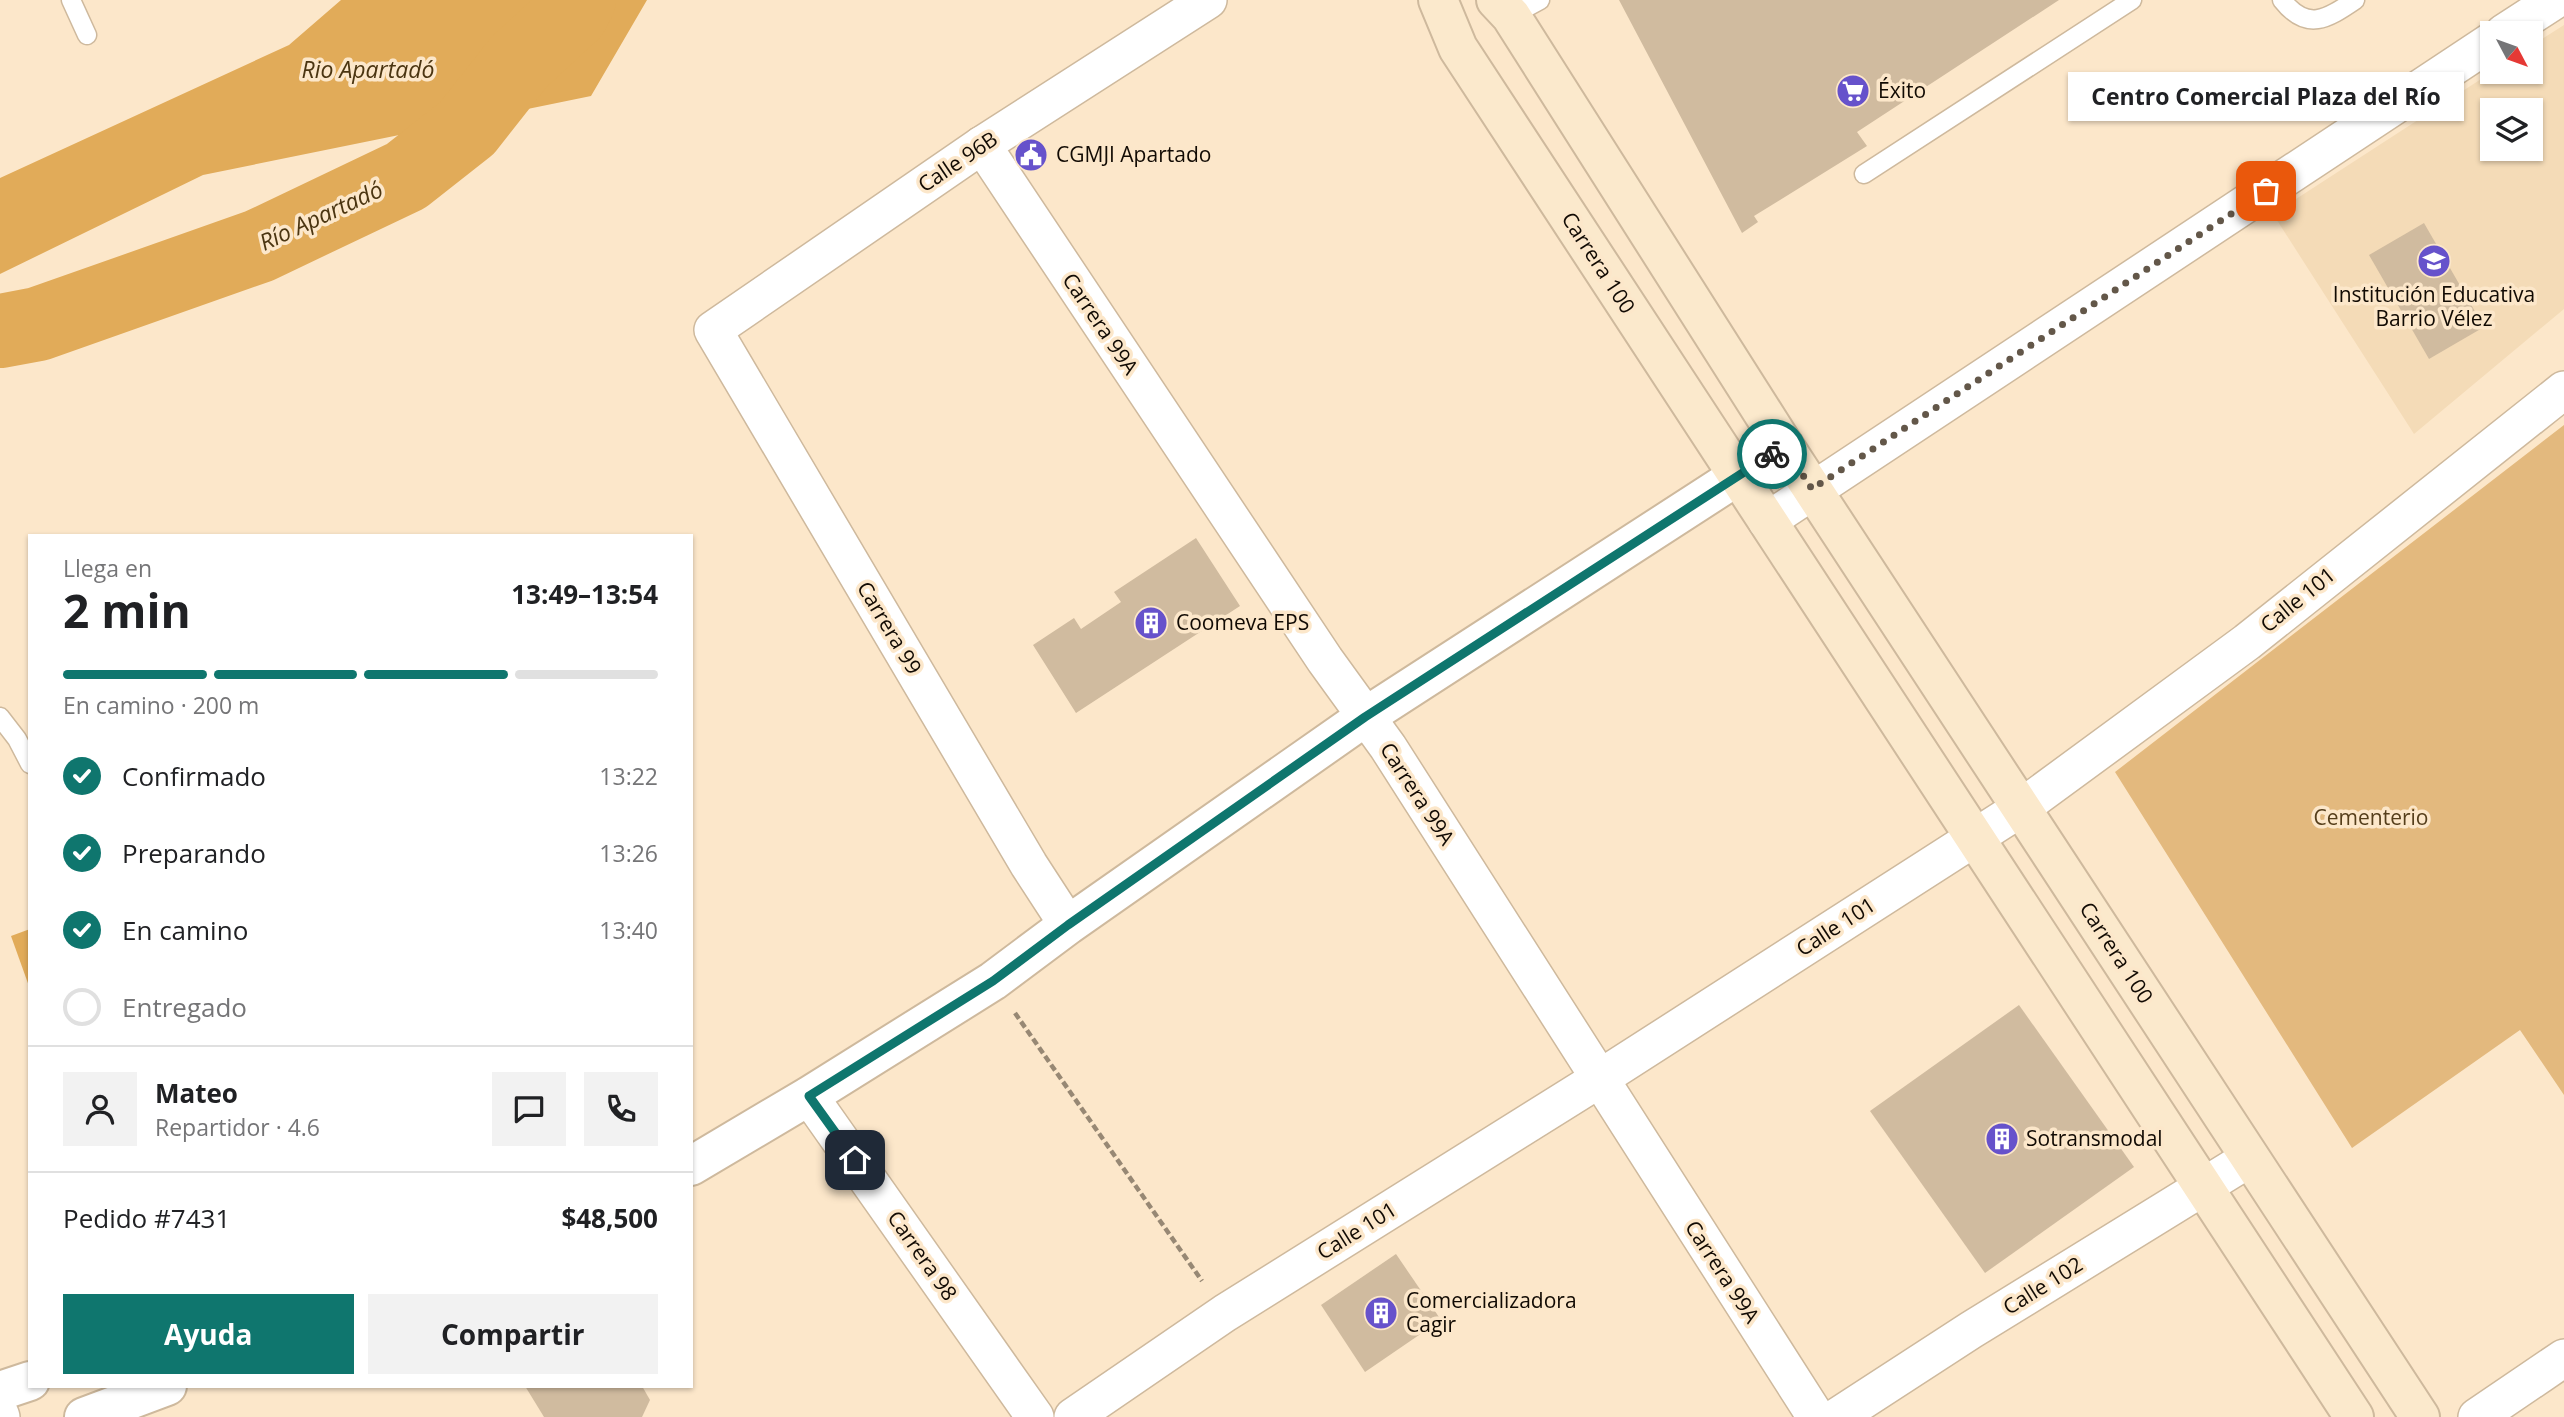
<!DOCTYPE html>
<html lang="es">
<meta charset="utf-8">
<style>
:root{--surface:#fff;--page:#f2f2f2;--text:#202124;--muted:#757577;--line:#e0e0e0;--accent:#0f766e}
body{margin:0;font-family:"Open Sans",sans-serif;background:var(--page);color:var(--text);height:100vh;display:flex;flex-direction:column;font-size:26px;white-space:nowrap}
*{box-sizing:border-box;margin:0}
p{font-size:23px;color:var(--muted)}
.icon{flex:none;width:38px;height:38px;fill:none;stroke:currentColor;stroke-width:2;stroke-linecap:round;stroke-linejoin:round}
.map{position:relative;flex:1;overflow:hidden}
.side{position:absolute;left:28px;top:534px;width:665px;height:854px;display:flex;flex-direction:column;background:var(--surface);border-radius:0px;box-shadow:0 2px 5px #0004}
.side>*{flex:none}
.needle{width:46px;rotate:131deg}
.buttons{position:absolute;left:2480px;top:21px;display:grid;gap:14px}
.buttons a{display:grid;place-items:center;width:63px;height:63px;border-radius:0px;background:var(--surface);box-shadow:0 2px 5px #0004;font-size:35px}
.pin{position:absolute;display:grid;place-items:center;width:60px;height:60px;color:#fff;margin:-30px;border-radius:14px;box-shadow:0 4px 10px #0006}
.courier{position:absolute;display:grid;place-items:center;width:70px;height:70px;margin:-35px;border:5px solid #0f766e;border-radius:50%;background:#fff;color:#222;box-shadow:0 2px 9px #0007}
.bubble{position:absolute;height:49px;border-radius:0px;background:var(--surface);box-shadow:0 2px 5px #0004;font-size:23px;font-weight:700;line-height:49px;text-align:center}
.overview em{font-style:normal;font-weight:700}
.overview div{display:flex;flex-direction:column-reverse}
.overview{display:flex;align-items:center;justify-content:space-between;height:119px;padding:0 35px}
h1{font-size:46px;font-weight:700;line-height:52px}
.bar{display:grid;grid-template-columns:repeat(4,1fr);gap:10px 7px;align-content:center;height:84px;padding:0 35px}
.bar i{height:9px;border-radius:5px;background:var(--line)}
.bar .on{background:var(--accent)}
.bar p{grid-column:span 4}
.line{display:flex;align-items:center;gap:18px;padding:0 35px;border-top:2px solid var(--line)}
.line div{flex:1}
.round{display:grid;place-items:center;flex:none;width:74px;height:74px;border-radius:0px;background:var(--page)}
ol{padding:0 35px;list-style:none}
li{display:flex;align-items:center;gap:21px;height:77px}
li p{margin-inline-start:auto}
li .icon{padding:7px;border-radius:50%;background:var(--accent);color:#fff;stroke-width:4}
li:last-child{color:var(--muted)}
li i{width:38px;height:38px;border:4px solid var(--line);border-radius:50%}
.action{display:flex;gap:14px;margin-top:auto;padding:14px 35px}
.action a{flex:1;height:80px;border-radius:0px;background:var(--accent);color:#fff;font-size:28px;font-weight:700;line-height:80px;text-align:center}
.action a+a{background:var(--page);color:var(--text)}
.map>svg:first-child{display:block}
</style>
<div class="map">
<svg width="2564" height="1417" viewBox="0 0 2564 1417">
<rect width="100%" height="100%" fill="#fce7ca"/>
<!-- built -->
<path fill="#f4dbb7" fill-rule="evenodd" d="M2564 25V309L2414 434 2273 214 2492 72H2530L2531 46ZM2492 110H2530V149H2492Z"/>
<!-- green -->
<polygon fill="#e3b97e" points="2564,425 2564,1095 2520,1030 2352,1148 2115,772"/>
<!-- water -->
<g fill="#e1ab59">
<polygon points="341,0 647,0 591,96 203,175 0,274 0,178 289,45"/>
<polygon points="30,929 30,989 11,936"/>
</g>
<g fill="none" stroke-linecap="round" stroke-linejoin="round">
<!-- river -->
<polyline stroke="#e1ab59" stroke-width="74" points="0,331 38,324 259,246 406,176 467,128 519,62 572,13 579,0"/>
</g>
<!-- building -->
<g fill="#d0bb9f">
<polygon points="1619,0 2059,0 1857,132 1867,146 1754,216 1758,222 1742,233"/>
<polygon points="2424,223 2484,327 2429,359 2369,255"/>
<polygon points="1196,538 1240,606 1076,713 1033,645 1074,618 1081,629 1121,602 1114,592"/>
<polygon points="2019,1005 2134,1167 1985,1273 1870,1111"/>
<polygon points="1396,1254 1441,1320 1365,1372 1321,1305"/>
<polygon points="525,1386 642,1386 650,1400 642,1417 544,1417"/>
</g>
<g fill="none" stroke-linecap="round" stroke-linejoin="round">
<defs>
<g id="service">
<polyline points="71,0 87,35"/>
<path d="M2282 0C2307 32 2327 19 2355 0"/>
<polyline points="1511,16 1540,0"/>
<polyline points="1864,174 2132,0"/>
<polyline points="0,717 17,739 30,764"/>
</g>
<g id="minor">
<polyline points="2504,33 2555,0"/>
<polyline points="982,145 1325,660 1388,747 1816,1417"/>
<polyline points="1767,521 2492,41"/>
<polyline points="1068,925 1029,865 713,330 982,145 1208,0"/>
<polyline points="809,1096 1035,1417"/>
<polyline points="0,1414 1,1417"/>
<polyline points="1073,1417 1225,1313 1599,1079 2021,808 2247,642 2564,390"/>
<polyline points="1837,1417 1971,1330 2250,1158"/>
<polyline points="2477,1417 2564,1358"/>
</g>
<g id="tertiary">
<polyline points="691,1166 809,1096 993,981 1068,925 1365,717 1784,446"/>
<polyline points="0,1391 30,1381"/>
<polyline points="84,1417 167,1386"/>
</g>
<g id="secondary">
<polyline points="1438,0 1458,48 2354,1417"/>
<polyline points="1496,0 1511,16 1784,446 2420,1417"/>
</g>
</defs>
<!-- service casing -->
<use href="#service" stroke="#ceb99d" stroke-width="21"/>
<!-- minor casing -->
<use href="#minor" stroke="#ceb99d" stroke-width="40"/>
<!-- tertiary casing -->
<use href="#tertiary" stroke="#ceb99d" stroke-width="42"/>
<!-- secondary casing -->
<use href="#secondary" stroke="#ceb99d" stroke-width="42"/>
<!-- path -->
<polyline stroke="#978874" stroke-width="4.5" stroke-dasharray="7 3.5" stroke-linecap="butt" points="1015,1013 1202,1281"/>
<!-- service -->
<use href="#service" stroke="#fff" stroke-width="18"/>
<!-- minor -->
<use href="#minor" stroke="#fff" stroke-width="37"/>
<!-- tertiary -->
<use href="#tertiary" stroke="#fff" stroke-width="38"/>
<!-- secondary -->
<use href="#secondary" stroke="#fbe9cc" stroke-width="38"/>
</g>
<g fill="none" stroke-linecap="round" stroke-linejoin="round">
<!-- done -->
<polyline stroke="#635749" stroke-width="7" stroke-dasharray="0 12.6" points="1772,454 1784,446 1812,489 2266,191"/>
<!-- route -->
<polyline stroke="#0f766e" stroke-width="9" points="855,1160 809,1096 993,981 1068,925 1365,717 1772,454"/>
</g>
<!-- icons -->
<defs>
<symbol id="supermarket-disc" viewBox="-11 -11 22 22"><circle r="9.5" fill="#6652cb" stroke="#fce7ca"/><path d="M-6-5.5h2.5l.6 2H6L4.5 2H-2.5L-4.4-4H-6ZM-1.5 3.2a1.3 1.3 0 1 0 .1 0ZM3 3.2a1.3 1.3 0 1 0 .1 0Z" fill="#fff"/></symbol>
<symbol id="civic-disc" viewBox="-11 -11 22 22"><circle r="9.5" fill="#6652cb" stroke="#fce7ca"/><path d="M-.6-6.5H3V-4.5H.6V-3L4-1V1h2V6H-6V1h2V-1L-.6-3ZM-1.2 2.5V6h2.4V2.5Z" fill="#fff"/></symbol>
<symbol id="school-disc" viewBox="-11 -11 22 22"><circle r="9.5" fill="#6652cb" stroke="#fce7ca"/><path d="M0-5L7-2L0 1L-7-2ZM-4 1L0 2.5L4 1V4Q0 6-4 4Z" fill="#fff"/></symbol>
<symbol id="building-disc" viewBox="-11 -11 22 22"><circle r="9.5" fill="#6652cb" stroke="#fce7ca"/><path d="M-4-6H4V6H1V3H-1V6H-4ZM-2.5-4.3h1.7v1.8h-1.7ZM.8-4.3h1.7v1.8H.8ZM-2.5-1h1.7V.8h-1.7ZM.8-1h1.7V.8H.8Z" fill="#fff"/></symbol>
</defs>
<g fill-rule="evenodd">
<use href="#supermarket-disc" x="1834" y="72" width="38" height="38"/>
<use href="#civic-disc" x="1012" y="136" width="38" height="38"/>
<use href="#school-disc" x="2415" y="242" width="38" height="38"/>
<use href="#building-disc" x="1132" y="604" width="38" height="38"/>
<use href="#building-disc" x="1983" y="1120" width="38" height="38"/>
<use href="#building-disc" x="1362" y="1294" width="38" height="38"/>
</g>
<g text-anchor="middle" stroke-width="7" stroke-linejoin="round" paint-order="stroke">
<!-- poi labels -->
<g font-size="21" fill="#110a03" stroke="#fce7ca" text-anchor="start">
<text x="1878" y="98">Éxito</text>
<text x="1056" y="162">CGMJI Apartado</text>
<text x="2434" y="302" text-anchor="middle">Institución Educativa<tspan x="2434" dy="24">Barrio Vélez</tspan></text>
<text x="1176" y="630">Coomeva EPS</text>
<text x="2026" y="1146">Sotransmodal</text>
<text x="1406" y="1308">Comercializadora<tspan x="1406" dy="24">Cagir</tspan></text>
</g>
<!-- street labels -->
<g font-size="21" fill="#110a03" stroke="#fce7ca">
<text transform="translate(958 162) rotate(-34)" y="7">Calle 96B</text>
<text transform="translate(1598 263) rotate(57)" y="7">Carrera 100</text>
<text transform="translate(1100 324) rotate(56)" y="7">Carrera 99A</text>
<text transform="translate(2298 600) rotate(-39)" y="7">Calle 101</text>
<text transform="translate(889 628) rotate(59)" y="7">Carrera 99</text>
<text transform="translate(1417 794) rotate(57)" y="7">Carrera 99A</text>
<text transform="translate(1836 927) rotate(-33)" y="7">Calle 101</text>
<text transform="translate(2116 953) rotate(57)" y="7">Carrera 100</text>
<text transform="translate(1357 1231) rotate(-32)" y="7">Calle 101</text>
<text transform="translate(922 1256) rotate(55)" y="7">Carrera 98</text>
<text transform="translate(1722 1272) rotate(57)" y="7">Carrera 99A</text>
<text transform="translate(2043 1286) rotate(-32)" y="7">Calle 102</text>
</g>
<!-- park labels -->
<g font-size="21" fill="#553e1b" stroke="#fce7ca">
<text x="2371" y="825">Cementerio</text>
</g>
<!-- water labels -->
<g font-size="23" font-style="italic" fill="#4b3511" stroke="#fce7ca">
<text x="368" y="78">Rio Apartadó</text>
<text transform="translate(321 216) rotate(-25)" y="8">Río Apartadó</text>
</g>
</g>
</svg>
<div class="buttons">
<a><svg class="needle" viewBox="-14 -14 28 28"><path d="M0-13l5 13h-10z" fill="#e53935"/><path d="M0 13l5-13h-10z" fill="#757577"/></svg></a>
<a><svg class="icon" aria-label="layers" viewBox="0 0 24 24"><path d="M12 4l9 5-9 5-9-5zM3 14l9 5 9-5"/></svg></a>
</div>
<div class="pin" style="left:2266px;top:191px;background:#ea580c"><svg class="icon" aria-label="bag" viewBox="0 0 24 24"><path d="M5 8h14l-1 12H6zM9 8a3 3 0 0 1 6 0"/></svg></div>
<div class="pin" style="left:855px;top:1160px;background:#1f2937"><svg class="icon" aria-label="home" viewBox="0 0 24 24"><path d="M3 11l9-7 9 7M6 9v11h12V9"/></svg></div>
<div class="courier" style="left:1772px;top:454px"><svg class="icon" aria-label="bike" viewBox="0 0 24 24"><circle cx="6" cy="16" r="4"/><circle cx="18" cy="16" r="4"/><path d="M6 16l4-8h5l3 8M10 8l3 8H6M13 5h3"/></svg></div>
<div class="bubble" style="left:2068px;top:72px;width:396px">Centro Comercial Plaza del Río</div>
<section class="side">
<div class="overview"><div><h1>2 min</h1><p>Llega en</p></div><em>13:49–13:54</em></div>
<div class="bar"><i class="on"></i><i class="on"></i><i class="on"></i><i></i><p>En camino · 200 m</p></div>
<ol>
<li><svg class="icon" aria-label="check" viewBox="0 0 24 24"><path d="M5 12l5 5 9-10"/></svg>Confirmado<p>13:22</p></li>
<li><svg class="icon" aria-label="check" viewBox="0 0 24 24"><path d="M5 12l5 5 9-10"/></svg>Preparando<p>13:26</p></li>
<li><svg class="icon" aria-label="check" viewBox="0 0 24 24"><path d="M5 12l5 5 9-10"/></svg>En camino<p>13:40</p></li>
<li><i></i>Entregado</li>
</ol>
<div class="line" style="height:126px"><a class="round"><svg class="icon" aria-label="person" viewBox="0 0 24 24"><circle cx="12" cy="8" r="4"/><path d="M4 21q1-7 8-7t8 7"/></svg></a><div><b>Mateo</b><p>Repartidor · 4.6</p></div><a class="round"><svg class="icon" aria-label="chat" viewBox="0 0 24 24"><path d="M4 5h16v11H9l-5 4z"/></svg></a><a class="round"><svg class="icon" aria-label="phone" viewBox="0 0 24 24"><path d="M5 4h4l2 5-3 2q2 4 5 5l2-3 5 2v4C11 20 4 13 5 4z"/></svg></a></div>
<div class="line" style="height:91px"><div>Pedido #7431</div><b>$48,500</b></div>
<div class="action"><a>Ayuda</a><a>Compartir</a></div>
</section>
</div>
